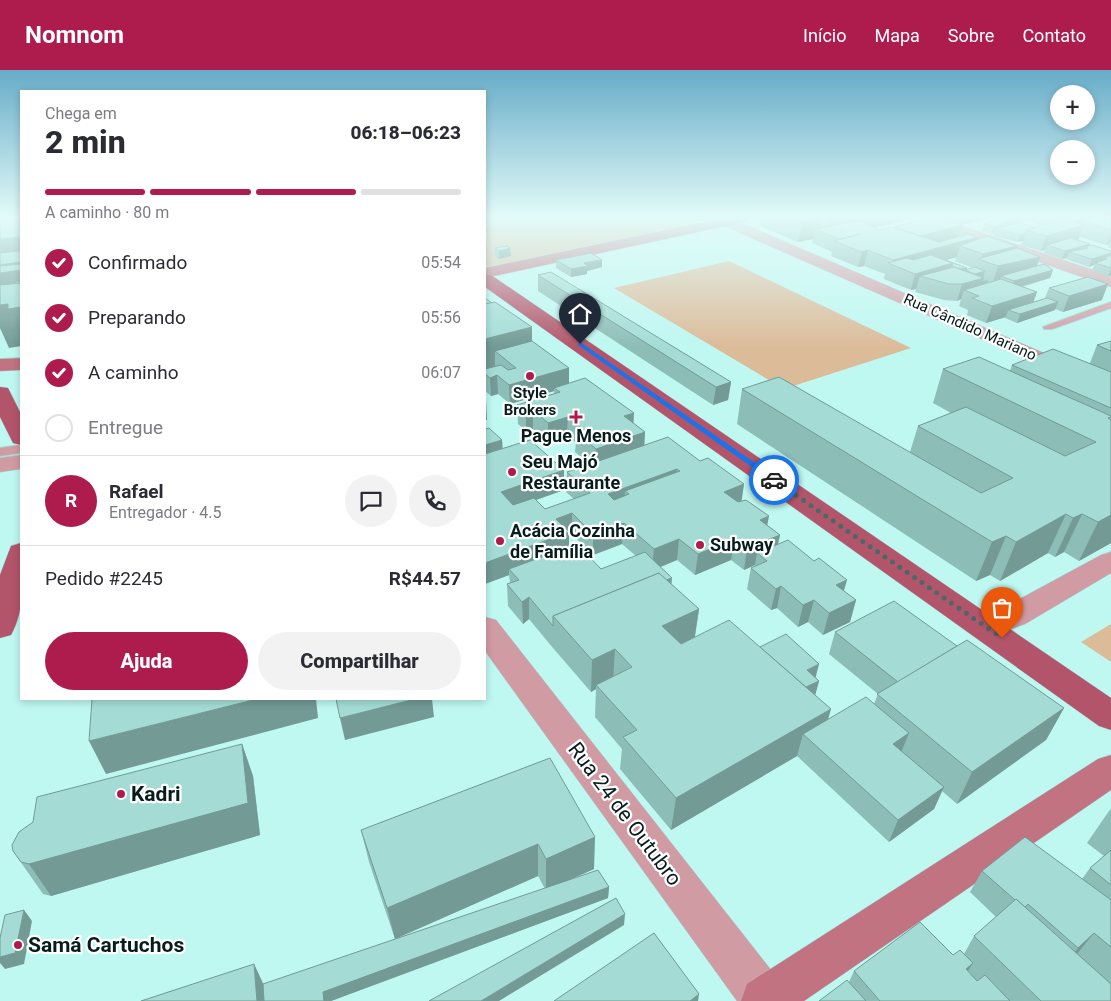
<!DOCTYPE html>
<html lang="pt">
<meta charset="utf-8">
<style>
:root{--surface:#fff;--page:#f2f2f3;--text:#2b2b33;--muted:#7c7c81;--line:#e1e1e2;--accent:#ae1c4e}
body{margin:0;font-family:Roboto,sans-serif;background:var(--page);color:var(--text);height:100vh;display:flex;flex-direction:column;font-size:19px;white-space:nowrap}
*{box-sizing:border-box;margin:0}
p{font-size:16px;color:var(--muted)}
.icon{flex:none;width:28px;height:28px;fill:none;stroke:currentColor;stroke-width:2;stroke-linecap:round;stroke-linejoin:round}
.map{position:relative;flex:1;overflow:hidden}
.sheet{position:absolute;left:20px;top:20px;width:466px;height:610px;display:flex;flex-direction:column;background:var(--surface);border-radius:0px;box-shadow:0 2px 8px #0003}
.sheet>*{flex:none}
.buttons{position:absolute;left:1050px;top:15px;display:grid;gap:10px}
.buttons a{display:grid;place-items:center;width:45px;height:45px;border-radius:50%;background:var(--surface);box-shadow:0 2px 8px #0003;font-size:25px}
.pin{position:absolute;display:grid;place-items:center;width:42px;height:42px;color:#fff;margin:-51px -21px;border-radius:50% 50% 50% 0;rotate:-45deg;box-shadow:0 0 5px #0007}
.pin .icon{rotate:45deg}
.courier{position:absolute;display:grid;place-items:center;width:50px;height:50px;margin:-25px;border:4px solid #1a73e8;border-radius:50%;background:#fff;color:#222;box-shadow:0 1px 6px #0007}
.headline em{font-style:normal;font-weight:800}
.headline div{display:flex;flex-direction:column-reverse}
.headline{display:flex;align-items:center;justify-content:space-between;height:85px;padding:0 25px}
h1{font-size:32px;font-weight:800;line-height:38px}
.bar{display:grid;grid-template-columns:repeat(4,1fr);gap:8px 5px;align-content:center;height:60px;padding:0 25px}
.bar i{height:6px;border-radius:4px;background:var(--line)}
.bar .on{background:var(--accent)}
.bar p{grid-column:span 4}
.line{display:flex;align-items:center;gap:12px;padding:0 25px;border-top:1px solid var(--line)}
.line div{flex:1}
.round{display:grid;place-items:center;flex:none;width:52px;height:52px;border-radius:26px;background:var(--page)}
ol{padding:0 25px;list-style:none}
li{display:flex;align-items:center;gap:15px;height:55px}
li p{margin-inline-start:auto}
li .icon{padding:5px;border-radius:50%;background:var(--accent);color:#fff;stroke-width:4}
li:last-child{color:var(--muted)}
li i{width:28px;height:28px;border:2px solid var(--line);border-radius:50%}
.button{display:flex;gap:10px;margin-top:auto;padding:10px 25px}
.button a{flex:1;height:58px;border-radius:30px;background:var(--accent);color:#fff;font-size:20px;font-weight:800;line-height:58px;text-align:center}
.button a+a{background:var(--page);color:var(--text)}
header{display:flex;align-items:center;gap:30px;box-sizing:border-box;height:70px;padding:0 25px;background:var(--accent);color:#fff}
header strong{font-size:24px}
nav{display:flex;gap:28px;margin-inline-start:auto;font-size:18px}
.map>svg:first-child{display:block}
</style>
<header>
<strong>Nomnom</strong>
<nav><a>Início</a><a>Mapa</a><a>Sobre</a><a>Contato</a></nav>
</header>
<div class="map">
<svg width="1111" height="931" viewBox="0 0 1111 931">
<rect width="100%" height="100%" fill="#bff7f1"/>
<!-- green -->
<g fill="#dcbb99">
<polygon points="485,148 702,148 708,152 490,197 485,196"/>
<polygon points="729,191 911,278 784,319 614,218"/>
<polygon points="1111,554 1111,592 1081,572"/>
</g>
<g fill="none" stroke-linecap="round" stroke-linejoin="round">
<defs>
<g id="lane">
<polygon points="1111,232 1111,238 1052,259 1044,259 1043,257"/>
<polygon points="21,375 21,383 0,386 0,378"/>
</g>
<g id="street">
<polygon points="711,148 730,148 1111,312 1111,326 713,151"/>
<polygon points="918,148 939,148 1111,206 1111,217 920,151"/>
<polygon points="21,385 21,399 0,402 0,388"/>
<polygon points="1111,482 1111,503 1025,554 987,568 976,565 971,557 976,549 1003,538 1101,485"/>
<polygon points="485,547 496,550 782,914 788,931 737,931 485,581"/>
</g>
<g id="secondary">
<polygon points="723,148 751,148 744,152 485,208 485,198"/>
<polygon points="21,288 21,300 0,301 0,289"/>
<polygon points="1111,685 1111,720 804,931 741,931 747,914 1098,689"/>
</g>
<g id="primary">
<polygon points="485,204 491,205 1111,628 1111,660 1099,656 485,217"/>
<polygon points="0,317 8,318 21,344 21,375 13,373 0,347"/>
<path d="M21 473C23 502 26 539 11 565L0 568V505L11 476Z"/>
</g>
</defs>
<!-- lane casing -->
<use href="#lane" stroke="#a2d4cf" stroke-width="2"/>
<!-- street casing -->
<use href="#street" stroke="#a2d4cf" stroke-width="1"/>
<!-- secondary casing -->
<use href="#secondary" stroke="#a2d4cf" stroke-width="1"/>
<!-- primary casing -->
<use href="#primary" stroke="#a2d4cf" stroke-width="1"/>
<!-- lane -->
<use href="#lane" fill="#d19ba4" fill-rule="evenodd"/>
<!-- street -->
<use href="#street" fill="#d19ba4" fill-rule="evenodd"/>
<!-- secondary -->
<use href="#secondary" fill="#c17382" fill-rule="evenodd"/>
<!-- primary -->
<use href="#primary" fill="#b3556a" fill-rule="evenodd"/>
</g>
<!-- wall -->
<g fill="#8dbdb7" fill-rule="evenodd">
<path d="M761 148H903V151L874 157 880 160 895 158V157L943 149V148H993L961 155H962L959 167 1017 176 1016 179 1040 187 1037 196 1053 200 1050 208 1022 217 1037 222 1033 232 1045 228 1049 218 1102 230 1063 242 1055 239V240L1017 253 1005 248 1006 247 986 253 967 245 968 240 959 236 961 229 957 231 944 230 915 222 916 219 911 220 884 209 885 204 864 196 858 197 831 186 832 182 812 173 813 169 798 172 760 156ZM957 187 955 191 973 198 967 200V198L946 190Z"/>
<path d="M998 148H1111V178L1108 177 1109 174 1106 175 1080 167 1078 170 1090 174 1089 176 1111 181V205L1108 206 1092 201 1094 195 1089 197 1066 189 1067 188 1062 189 1044 183 1045 180 1041 181 1021 175 1023 171 1018 172 994 166V163L992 164 982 161 984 154ZM1026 150 1043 156 1036 158 1015 155 1027 150Z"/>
<polygon points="495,178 511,186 499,189 495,186"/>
<polygon points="556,190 602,190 602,197 587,201 587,204 571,207 556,198"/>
<polygon points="538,205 731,312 728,330 713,335 538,221"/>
<path d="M485 228 532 271 569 313 633 353 645 362 644 375 700 391 744 414 741 431 767 455 780 465 778 474 856 530 850 552 823 565 808 552 798 557 777 538 771 540 747 519 751 498 755 496V495L744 500 731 490 695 505 677 490 661 497 672 515 699 539 695 567 760 577 816 608 819 611 815 625 828 649 874 634 878 624 829 584 835 562 957 576 1064 638 1046 670 957 734 942 721 934 739 889 772 797 686 671 760 620 699 622 679 595 647 596 619 591 622 553 578 529 549 523 554 508 536 507 514 510 513 509 505 485 514 502 370 503 379 564 420 536 430 545 439 574 429 566 422 567 402 590 394 575 382 576 373 567 366 548 372 533 359 526 361 518 354 517 335 554 324V321L510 334 498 324 491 326 485 321ZM572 464 593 485 622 474 636 486 601 499 569 477V465Z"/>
<polygon points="1111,271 1111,473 1079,491 1064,482 1055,487 1048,483 1000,511 990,505 976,511 737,354 742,319 910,382 918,356 951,343 933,333 943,299 1010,301 1012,295 1090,293 1097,275"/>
<polygon points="242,674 253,706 260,765 51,826 43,824 13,781"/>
<polygon points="550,688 594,799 563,813 609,817 608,828 331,931 141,931 254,894 263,914 545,819 538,806 395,869 369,792 361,760"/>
<polygon points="1111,739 1111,931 819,931 849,912 854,901 964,884 974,866 996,847 970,822 982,801 1082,809 1090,798 1104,786 1087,773 1109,741"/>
</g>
<!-- shaded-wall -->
<g fill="#739a95">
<polygon points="816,148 823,148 820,161 815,159 813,169 798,172 802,151"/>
<polygon points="828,148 872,148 871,148 869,159 825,163"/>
<polygon points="885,148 903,148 903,151 869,159 870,151"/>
<polygon points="962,148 993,148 960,155"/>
<polygon points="1016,148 1027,148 1027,150 1002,160 996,158 994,163 992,164 994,157"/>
<polygon points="1086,148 1111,148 1111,160 1082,151 1080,157 1084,155 1078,170 1054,177 1047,175 1045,180 1041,181 1046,166 1074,158 1077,150"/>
<polygon points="962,155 958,170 917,181 921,166"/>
<polygon points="1111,162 1111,169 1109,174 1106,175"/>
<polygon points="1025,164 1023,171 1018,172 1020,165"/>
<polygon points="21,167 21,189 0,192 0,169"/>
<polygon points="978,167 974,181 960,176 957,187 932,194 892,195 893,190"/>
<polygon points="1090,174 1087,182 1088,178 1084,177 1082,183 1069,182 1067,188 1062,189 1065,181"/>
<polygon points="1017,176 1012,192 981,190 983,184"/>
<polygon points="510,178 511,186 499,189 499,181"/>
<polygon points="868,180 864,196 858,197 862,182"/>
<polygon points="1111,183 1111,190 1104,188 1102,193 1095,193 1094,195 1089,197 1092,189"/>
<polygon points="1040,187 1035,202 1001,206 1000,210 993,212 998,196"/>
<polygon points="602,190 602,197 587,201 587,204 571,207 571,199 584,193"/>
<polygon points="21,192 21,217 0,219 0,195"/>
<polygon points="953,193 967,198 965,206 920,206 916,219 911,220 915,204"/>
<polygon points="1111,198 1111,205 1108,206"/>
<polygon points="1053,200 1050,208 1012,219 1014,211"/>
<polygon points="985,201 983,208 984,208 983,211 988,210 985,218 964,220 961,229 957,231 962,214 974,204"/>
<polygon points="1108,214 1102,230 1063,242 1069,226"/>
<polygon points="1037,222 1031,239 1008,240 1006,247 986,253 992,236"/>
<polygon points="21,223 21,276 9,278 0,258 0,235"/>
<polygon points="1058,232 1055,240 1017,253 1020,244"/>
<polygon points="532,257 532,289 495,281 495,299 485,302 485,269"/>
<polygon points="569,298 569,316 554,318 554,321 510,334 509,315"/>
<polygon points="497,305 498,324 491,326 490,308"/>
<polygon points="731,312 728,330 713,335 716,317"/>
<polygon points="485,331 486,331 487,350 485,350"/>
<polygon points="533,340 533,359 526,361 526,342"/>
<polygon points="634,343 633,362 624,346"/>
<polygon points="568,347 567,366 548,372 548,353"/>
<polygon points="645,362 644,381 595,398 596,379"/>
<polygon points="502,370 503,399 485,405 485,375"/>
<polygon points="677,399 675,419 629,424 625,421 624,439 608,424"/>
<polygon points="564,400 564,420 502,442 501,422"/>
<polygon points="744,414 741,435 724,422"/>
<polygon points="572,443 572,464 569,465 569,483 509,499 509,505 485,514 485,493 556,449"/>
<polygon points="1066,444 1048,483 1000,511 1016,472"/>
<polygon points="1082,444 1064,482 1055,487 1073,448"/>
<polygon points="1111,445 1111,473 1079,491 1098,452"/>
<polygon points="769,446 765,467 760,450"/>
<polygon points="624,453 622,474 593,485 593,464"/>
<polygon points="780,465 775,486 757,483 755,495 744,500 747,478"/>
<polygon points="1006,466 990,505 976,511 992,472"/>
<polygon points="679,469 677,490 652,500 654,479"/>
<polygon points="735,469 731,490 695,505 698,484"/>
<polygon points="672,508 670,529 559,553"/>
<polygon points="847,510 841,531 836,515"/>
<polygon points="781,516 777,538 771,540 776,519"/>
<polygon points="529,527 529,549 523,554 522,532"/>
<polygon points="814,530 808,552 798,557 803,535"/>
<polygon points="856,530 850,552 823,565 829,543"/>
<polygon points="699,539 694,571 658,587 662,556"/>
<polygon points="615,579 613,611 596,615 596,619 591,622 592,590"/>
<polygon points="819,594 814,614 819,611 813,633 792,644 807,600"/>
<polygon points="257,629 316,629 318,648 106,704 89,671"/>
<polygon points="415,629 432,629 434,647 345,670 340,648"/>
<polygon points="1064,638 1046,670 957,734 972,702"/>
<polygon points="831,639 822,671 803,664 797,686 671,760 676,728"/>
<polygon points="909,663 900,685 893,674"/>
<polygon points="242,674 253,706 260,765 51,826 29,794"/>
<polygon points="944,717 934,739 889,772 898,750"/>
<polygon points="595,767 594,799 546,820 546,789"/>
<polygon points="538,774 538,806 395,869 387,838"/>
<polygon points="609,817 608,828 331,931 324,931 323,922"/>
<polygon points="24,840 32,851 24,894 5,899 0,893 0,887"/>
<polygon points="625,844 624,855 499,931 481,931"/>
<polygon points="1094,863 1077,884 1062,899 1078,878"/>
<polygon points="973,893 960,914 966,899"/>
<polygon points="254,894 268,924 268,931 257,931"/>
<polygon points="699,924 698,931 690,931"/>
</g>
<!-- building -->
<g fill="#a4dcd5" stroke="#739a95" fill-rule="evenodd">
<polygon points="0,148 21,148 21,167 0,169"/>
<polygon points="795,148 816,148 802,151"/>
<polygon points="871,148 885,148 870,151"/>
<polygon points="929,148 940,148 962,155 921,166 895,157"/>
<polygon points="998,148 1016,148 994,157 984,154"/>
<polygon points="1069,148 1086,148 1077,150"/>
<polygon points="1093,148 1111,148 1109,149 1111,150 1111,160 1082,151"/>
<polygon points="1065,149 1084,155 1046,166 1026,160"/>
<polygon points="859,151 880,160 891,157 939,172 968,164 978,167 893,190 868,180 862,182 834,171 861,164 839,169 815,159"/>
<polygon points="1022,153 1036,158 1026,160 1025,164 1020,165 996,158"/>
<polygon points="987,166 1017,176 983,184 960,176"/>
<polygon points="1071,168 1090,174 1065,181 1047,175"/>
<polygon points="1092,175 1111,181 1111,183 1092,189 1069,182 1088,178 1084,177"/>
<polygon points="507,176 510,178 499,181 495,178"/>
<polygon points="1017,178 1040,187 998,196 978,189"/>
<polygon points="21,181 21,192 0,195 0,183"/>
<polygon points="591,183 602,190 584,193 588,196 571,199 556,190"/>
<polygon points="931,185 953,193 915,204 888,193 907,188 913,190"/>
<polygon points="1111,185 1111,198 1095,193 1107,189 1104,188"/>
<polygon points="936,187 937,187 967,198 961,199 954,197 952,197 953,193"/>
<polygon points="21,194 21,200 0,203 0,196"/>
<polygon points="1044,194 1053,200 1014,211 1001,206"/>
<polygon points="954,197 984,208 962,214 949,214 920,206"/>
<polygon points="975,197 985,201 975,204 965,200"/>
<polygon points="551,202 731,312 716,317 538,205"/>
<polygon points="1088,207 1108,214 1069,226 1049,218"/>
<polygon points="1001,209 1037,222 992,236 972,228 979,226 964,220"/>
<polygon points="21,211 21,213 7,214"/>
<polygon points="21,213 21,237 8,239 8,234 0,235 0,215"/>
<polygon points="485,228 492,233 485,234"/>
<polygon points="1047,228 1058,232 1020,244 1008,240"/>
<polygon points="495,232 532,257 485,269 485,234"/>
<polygon points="532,271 569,298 509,315 497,305 490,308 485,304 485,299 501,295 508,300 516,298 495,281"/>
<polygon points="1111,271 1111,281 1097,275"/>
<polygon points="1053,279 1111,302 1111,338 1012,295"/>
<polygon points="979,287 1111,346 1111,347 1108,348 1111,350 1111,445 1098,452 1082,444 1073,448 1066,444 1016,472 1006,466 992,472 742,319 779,307 981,423 1013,408 918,356 966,337 1065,386 1096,372 943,299"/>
<polygon points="585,308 634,343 624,346 645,362 596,379 576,362 584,360 568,347 548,353 533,340 526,342 517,335 560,322 554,318"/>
<polygon points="489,358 502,370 485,375 485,359"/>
<path d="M668 367 700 391 708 388 744 414 724 422 738 432 746 430 769 446 760 450 780 465 747 478 735 469 698 484 679 469 654 479 624 453 593 464 572 443 556 449 569 462 485 493V384L530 370 564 400 501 422 513 435 534 428 545 439 590 423 567 402ZM677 399 680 401 625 421 629 424 614 430 608 424Z"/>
<polygon points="788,470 814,491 819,488 847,510 836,515 856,530 829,543 814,530 803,535 781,516 776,519 751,498 767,491 757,483"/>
<polygon points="577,474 601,499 645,482 672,508 666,510 659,503 553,546 553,556 529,527 522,532 507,514 519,510 509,499"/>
<polygon points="659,503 699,539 662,556 681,574 729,550 831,639 676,728 623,667 637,660 596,615 632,597 615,579 592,590 553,546"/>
<polygon points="894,531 957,576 898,612 835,562"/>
<polygon points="786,564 819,594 807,600 819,611 806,617 760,577"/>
<polygon points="967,570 1064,638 972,702 877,624"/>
<polygon points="866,627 909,663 893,674 944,717 898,750 803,664"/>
<polygon points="92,629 257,629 89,671"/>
<polygon points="336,629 415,629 340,648"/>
<polygon points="242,674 248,733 29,794 21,792 13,781 12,775 19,762 33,752 37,727"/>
<polygon points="550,688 595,767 546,789 538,774 387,838 361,760"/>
<polygon points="1025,767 1111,830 1111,877 1094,863 1078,878 1028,834 1025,837 1016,829 1015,830 982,801"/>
<polygon points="1111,780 1111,815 1090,798"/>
<polygon points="598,800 609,817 323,922 324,931 264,931 263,914"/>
<polygon points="616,828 625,844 481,931 429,931"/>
<polygon points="1016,829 1111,914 1111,931 1041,931 974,866"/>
<polygon points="24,840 15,883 0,887 0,868 5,845"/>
<polygon points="920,852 953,885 960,880 973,893 966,899 977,911 985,905 1010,931 880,931 854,901"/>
<polygon points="654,863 699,924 690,931 554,931"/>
<polygon points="254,894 257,931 141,931"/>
<polygon points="847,910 866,931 819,931"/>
</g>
<!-- sky -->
<linearGradient id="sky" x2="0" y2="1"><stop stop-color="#67acc8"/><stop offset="0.53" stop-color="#e2fbf9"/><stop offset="1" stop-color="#e2fbf9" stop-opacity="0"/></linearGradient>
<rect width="1111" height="278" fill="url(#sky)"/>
<!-- route -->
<polygon fill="#1a73e8" points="580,272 777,408 777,411 772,411 578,275"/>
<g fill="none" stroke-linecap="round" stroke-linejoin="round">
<!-- done -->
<polyline stroke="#476967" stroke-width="5" stroke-dasharray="0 9" points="774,410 1002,568"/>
</g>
<!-- markers -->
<g fill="#ae1c4e" stroke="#fff" stroke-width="2">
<circle cx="530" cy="306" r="5"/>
<path d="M573.5 339.5h5v5h5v5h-5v5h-5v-5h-5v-5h5z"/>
<circle cx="512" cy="402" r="5"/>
<circle cx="500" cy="471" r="5"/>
<circle cx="700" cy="475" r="5"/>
<circle cx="121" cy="724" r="5"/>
<circle cx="18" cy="875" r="5"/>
</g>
<g text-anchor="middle" stroke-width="4.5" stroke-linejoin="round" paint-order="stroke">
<!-- far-street labels -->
<g font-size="15" fill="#071d1c" stroke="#fff">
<text transform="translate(970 257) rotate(24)" y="5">Rua Cândido Mariano</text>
</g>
<!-- far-poi labels -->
<g font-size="15" font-weight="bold" fill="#071d1c" stroke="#fff">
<text x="530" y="328">Style<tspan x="530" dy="17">Brokers</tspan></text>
</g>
<!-- poi labels -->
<g font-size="18" font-weight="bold" fill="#071d1c" stroke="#fff" text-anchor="start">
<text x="576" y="372" text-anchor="middle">Pague Menos</text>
<text x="522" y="398">Seu Majó<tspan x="522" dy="21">Restaurante</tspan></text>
<text x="510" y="467">Acácia Cozinha<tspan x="510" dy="21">de Família</tspan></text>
<text x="710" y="481">Subway</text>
</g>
<!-- near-poi labels -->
<g font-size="21" font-weight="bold" fill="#071d1c" stroke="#fff" text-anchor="start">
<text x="131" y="731">Kadri</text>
<text x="28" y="882">Samá Cartuchos</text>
</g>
<!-- near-street labels -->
<g font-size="21" fill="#071d1c" stroke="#fff">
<text transform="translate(625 744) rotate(53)" y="7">Rua 24 de Outubro</text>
</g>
</g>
</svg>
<div class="buttons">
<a>+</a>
<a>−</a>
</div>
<div class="pin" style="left:1002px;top:568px;background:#ea580c"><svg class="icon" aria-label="bag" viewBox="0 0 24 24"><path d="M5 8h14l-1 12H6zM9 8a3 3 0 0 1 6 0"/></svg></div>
<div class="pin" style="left:580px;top:274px;background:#1f2937"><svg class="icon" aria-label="home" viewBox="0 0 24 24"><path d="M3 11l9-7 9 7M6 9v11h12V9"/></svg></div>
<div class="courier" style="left:774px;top:410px"><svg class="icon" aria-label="car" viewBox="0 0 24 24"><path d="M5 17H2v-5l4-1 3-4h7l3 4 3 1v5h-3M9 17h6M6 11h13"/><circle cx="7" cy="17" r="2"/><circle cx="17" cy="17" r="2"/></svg></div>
<section class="sheet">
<div class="headline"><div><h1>2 min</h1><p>Chega em</p></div><em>06:18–06:23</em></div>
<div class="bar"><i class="on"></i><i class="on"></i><i class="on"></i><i></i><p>A caminho · 80 m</p></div>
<ol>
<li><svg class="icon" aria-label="check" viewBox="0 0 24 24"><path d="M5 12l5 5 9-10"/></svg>Confirmado<p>05:54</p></li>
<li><svg class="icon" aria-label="check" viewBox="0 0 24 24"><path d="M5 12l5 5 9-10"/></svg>Preparando<p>05:56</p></li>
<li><svg class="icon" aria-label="check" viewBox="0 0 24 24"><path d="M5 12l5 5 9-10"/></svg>A caminho<p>06:07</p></li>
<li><i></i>Entregue</li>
</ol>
<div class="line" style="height:90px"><b class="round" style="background:var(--accent);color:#fff">R</b><div><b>Rafael</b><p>Entregador · 4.5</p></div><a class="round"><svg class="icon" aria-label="chat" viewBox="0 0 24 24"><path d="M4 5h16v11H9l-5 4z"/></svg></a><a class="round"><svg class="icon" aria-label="phone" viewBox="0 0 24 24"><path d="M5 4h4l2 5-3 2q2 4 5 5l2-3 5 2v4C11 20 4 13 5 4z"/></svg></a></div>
<div class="line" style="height:65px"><div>Pedido #2245</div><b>R$44.57</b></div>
<div class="button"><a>Ajuda</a><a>Compartilhar</a></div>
</section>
</div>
